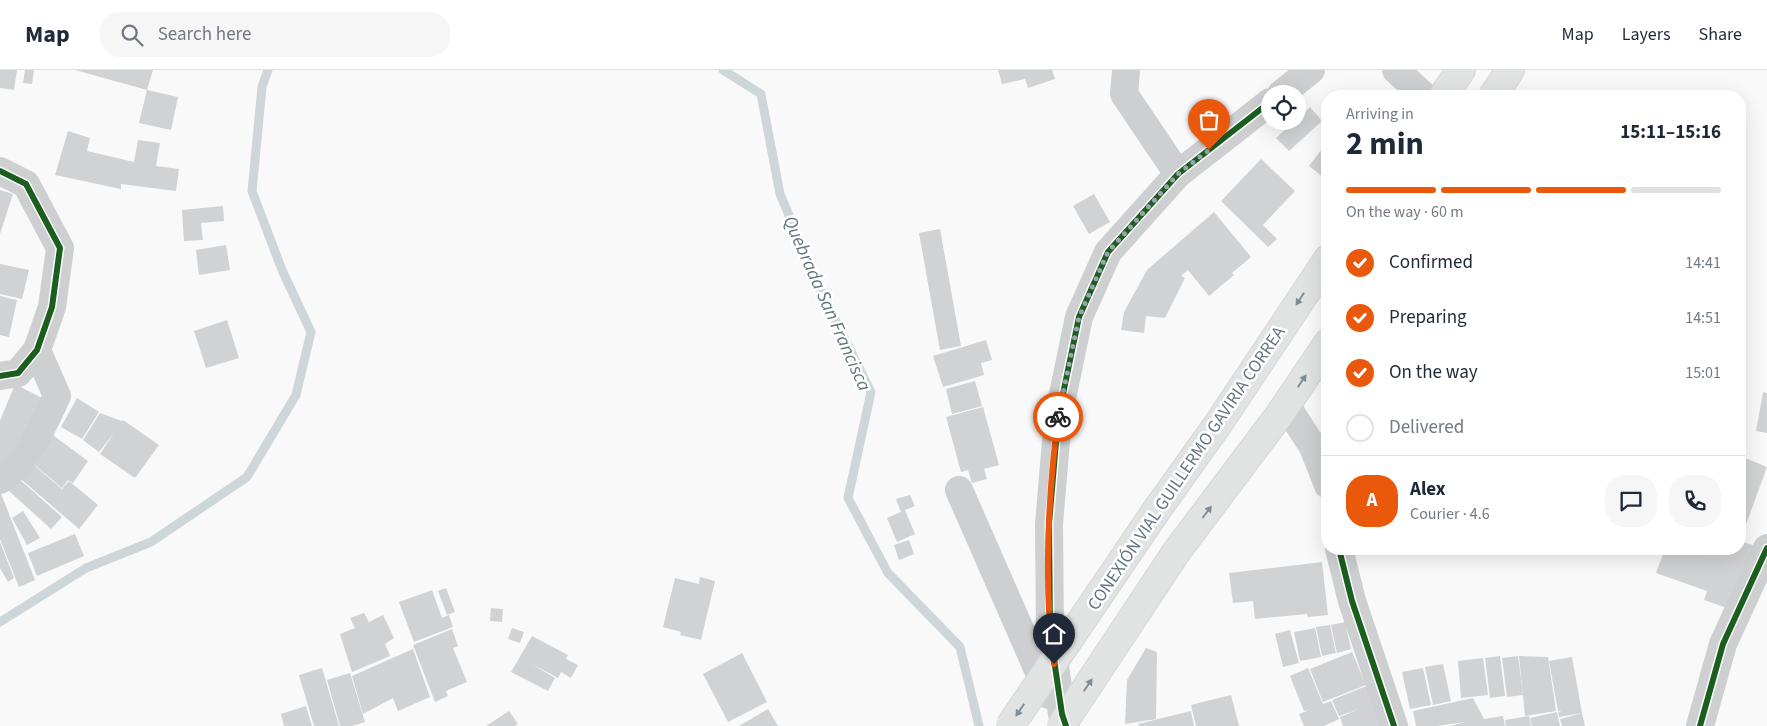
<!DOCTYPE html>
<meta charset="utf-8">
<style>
:root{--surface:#fff;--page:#f6f6f7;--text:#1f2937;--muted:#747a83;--line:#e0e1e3;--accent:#ea580c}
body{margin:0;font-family:"Source Sans 3",sans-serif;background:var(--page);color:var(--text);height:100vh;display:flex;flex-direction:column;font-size:19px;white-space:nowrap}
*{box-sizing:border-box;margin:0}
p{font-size:16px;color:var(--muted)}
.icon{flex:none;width:28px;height:28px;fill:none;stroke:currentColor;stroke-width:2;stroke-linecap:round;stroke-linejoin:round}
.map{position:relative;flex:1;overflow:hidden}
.side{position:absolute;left:1321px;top:20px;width:425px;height:465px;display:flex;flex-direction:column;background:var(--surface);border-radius:20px;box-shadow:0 5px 20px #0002}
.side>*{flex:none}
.controls{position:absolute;left:1261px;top:15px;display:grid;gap:10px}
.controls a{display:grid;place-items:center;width:45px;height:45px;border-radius:50%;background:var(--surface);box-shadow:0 5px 20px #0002;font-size:25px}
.pin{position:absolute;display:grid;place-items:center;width:42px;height:42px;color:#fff;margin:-51px -21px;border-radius:50% 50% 50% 0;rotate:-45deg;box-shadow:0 0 5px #0007}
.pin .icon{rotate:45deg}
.courier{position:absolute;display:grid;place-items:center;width:50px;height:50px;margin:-25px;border:4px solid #ea580c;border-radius:50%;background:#fff;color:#222;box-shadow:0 1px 6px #0007}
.overview em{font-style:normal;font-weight:700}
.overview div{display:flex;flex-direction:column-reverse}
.overview{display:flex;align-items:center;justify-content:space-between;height:85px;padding:0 25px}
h1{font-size:32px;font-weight:700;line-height:38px}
.bar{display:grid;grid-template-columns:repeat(4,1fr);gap:8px 5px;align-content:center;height:60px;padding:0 25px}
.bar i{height:6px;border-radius:4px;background:var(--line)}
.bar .current{background:var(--accent)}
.bar p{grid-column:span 4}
.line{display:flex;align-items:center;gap:12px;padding:0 25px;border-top:1px solid var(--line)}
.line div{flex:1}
.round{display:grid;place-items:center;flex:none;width:52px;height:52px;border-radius:20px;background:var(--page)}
ol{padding:0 25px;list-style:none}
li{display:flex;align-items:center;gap:15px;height:55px}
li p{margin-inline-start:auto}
li .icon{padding:5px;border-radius:50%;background:var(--accent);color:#fff;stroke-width:4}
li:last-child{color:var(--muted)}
li i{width:28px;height:28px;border:2px solid var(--line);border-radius:50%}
header{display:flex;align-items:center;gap:30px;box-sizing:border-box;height:70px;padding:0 25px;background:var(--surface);border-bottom:1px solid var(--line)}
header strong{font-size:24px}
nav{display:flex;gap:28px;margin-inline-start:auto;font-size:18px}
.search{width:350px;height:45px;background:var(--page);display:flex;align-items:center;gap:12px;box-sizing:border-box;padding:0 18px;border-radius:20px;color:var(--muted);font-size:19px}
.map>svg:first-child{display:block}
</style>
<header>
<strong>Map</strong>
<div class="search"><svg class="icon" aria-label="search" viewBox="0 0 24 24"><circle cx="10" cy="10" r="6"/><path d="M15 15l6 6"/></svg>Search here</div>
<nav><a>Map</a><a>Layers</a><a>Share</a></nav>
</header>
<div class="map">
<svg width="1767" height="656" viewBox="0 0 1767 656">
<rect width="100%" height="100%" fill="#f9f9f9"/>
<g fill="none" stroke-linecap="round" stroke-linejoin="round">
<!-- stream -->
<g stroke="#ced6d9" stroke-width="9">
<polyline points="723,0 761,24 780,124 821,221 871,322 848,428 888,503 960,577 979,656"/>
<polyline points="0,552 86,498 151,472 247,407 296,325 311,262 282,200 252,121 262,17 268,0"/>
</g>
</g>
<!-- building -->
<g fill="#d0d2d3">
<polygon points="0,0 17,0 14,20 0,18"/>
<polygon points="25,0 34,0 32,14 23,13"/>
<polygon points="75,0 153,0 147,20"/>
<polygon points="998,0 1052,0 1055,9 1028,18 1025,9 1002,14"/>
<polygon points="147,20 178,27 171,60 139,53"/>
<polygon points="1310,37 1322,51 1289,81 1276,68 1295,51 1298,51 1298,49"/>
<polygon points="68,61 90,68 87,81 134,92 138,70 160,73 156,96 179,99 176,121 121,114 121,119 55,105"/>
<polygon points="1328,71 1328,111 1309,96"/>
<polygon points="1261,89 1295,121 1263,155 1277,169 1268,177 1221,131"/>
<polygon points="0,120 13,124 0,164"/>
<polygon points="1094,124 1110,152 1089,164 1073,136"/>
<polygon points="223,136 224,151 201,153 203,170 184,171 182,140"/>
<polygon points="1214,142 1251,187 1232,203 1234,205 1209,226 1188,200 1181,206 1185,208 1165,248 1146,246 1144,263 1121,260 1124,242 1147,200"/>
<polygon points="940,159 961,276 940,280 919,163"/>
<polygon points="226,175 230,200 199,205 196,180"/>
<polygon points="0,194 29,200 22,229 0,224"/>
<polygon points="0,226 17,230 9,267 0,265"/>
<polygon points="227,250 239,288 206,298 194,261"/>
<polygon points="986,270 992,290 981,293 984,305 943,317 933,286"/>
<polygon points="975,311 982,336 952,344 946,319"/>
<polygon points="15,314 46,330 0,398 0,351"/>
<polygon points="1763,322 1767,323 1767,363 1756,361"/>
<polygon points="77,328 99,342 82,369 61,357"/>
<polygon points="983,337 999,395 984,399 987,409 972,413 968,400 961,402 946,347"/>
<polygon points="100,343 122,351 123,350 159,375 135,408 100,384 114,363 99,382 83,370"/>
<polygon points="50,363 88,391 73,413 68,410 62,418 29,390"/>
<polygon points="1740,386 1767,397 1740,471 1753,475 1730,539 1704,530 1707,521 1656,503 1665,479 1740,479"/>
<polygon points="28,390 62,419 69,411 98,435 79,459 15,404"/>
<polygon points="18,408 62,447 51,459 8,420"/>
<polygon points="0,421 35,510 19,517 0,469"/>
<polygon points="910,425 915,436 905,440 915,464 897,472 887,448 901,442 896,429"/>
<polygon points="23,441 40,468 27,475 12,448"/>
<polygon points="75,464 84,486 37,506 28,483"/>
<polygon points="909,470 914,484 899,490 894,475"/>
<polygon points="0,472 14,508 8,512 0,498"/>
<polygon points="1322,492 1328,545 1308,547 1307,544 1255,549 1253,531 1233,533 1229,503"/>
<polygon points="700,507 715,511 701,570 680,565 681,562 663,557 675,508 699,514"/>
<polygon points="446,518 455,542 447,545 438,521"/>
<polygon points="432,520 442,548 449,545 453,557 414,572 399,532"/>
<polygon points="491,538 503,539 502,552 490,551"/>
<polygon points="364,543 369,552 383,545 394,568 385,574 390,586 352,602 340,564 355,558 350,548"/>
<polygon points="1345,552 1351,579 1337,583 1331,555"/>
<polygon points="1330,555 1336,583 1322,586 1316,557"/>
<polygon points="512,558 524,562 520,573 508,569"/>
<polygon points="1315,558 1321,587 1300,591 1294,562"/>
<polygon points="452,559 458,576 453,578 467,612 446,621 448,626 435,632 413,575"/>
<polygon points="1290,560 1299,593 1283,597 1275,564"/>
<polygon points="532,566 568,585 566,589 578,595 571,608 561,602 558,608 530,593 555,608 548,621 511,602"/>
<polygon points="1146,578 1157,582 1156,649 1125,654 1127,610"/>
<polygon points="413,579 430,627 398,641 393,628 363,644 352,606"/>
<polygon points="1352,582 1366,615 1323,632 1310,599"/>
<polygon points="742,583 767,632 728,652 703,604"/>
<polygon points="1500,586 1505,626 1490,628 1485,588"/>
<polygon points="1518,586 1523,625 1507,627 1502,588"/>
<polygon points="1519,586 1548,587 1556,641 1525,646"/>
<polygon points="1572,587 1582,643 1559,647 1558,642 1562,641 1558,641 1549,591"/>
<polygon points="1483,588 1488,625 1461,628 1458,591"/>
<polygon points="1443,594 1451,631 1433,635 1425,597"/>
<polygon points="322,598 339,656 314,656 299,605"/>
<polygon points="1308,598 1323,634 1331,631 1339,649 1324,656 1304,656 1299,644 1309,640 1304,641 1290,606"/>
<polygon points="1423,598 1431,635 1410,639 1402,602"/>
<polygon points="350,603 365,652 352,656 340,656 327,610"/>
<polygon points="1369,615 1384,656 1343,656 1340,647 1359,639 1339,646 1332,630"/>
<polygon points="1231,625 1239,656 1196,656 1191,635"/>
<polygon points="1473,628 1484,649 1503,646 1505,656 1450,656 1465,652 1437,656 1416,656 1413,641"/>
<polygon points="306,636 312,656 284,656 281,644"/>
<polygon points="768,639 778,656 739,656"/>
<polygon points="509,641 518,654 515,656 486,656"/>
<polygon points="1191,641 1194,656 1139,656 1138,654"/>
<polygon points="1557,642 1560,656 1532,656 1530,648"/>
<polygon points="1582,643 1585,656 1562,656 1560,649"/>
<polygon points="1529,646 1531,656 1506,656 1505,650"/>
</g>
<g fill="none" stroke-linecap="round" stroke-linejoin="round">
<defs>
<g id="highway">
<polyline points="1443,26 1461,0"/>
<polyline points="1493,26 1510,0"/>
<polyline points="1156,441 1218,354 1328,189"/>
<polyline points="1177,481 1280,344 1328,273"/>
</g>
</defs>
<!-- highway casing -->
<use href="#highway" stroke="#d5d6d6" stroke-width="30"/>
<!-- minor -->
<g stroke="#cecfd0" stroke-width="28">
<polyline points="1126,0 1124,24 1178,104"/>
<polyline points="1396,0 1424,26"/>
<polyline points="1281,24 1311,0"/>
<polyline points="0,101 26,114 60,178 52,237 37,280 18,303 0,306"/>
<polyline points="1286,335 1313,377 1328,415"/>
<path d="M0 410C28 392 43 355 57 326L37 280"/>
<polyline points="959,420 1049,625"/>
<polyline points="1339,479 1352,531 1394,656"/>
<polyline points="1066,656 1062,644 1050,562 1049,454 1058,348 1079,247 1108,182 1178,104 1270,32"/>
<polyline points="1700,656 1723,574 1767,478"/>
</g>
<!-- highway -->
<use href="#highway" stroke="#e1e2e2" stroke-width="28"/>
<defs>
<g id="highway-bridge">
<polyline points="1010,656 1156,441"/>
<polyline points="1061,656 1177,481"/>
</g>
</defs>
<!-- highway-bridge casing -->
<use href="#highway-bridge" stroke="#d5d6d6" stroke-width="30" stroke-linecap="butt"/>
<!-- highway-bridge -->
<use href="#highway-bridge" stroke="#e1e2e2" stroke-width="28"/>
<defs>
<g id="cycleway">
<polyline points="0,101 26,114 60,178 52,237 37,280 18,303 0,306"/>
<polyline points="1339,479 1352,531 1394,656"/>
<polyline points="1066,656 1062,644 1050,562 1049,454 1058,348 1079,247 1108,182 1178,104 1270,32"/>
<polyline points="1700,656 1723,574 1767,478"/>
</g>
</defs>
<!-- cycleway casing -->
<use href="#cycleway" stroke="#fff" stroke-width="9"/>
<!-- cycleway -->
<use href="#cycleway" stroke="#1b5e20" stroke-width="6"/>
</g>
<!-- one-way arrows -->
<defs><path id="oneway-solid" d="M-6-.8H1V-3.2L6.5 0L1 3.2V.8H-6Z" transform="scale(1.25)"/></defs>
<g fill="#7e8c96">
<use href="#oneway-solid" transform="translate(1300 229) rotate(123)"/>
<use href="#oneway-solid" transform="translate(1302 311) rotate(-56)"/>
<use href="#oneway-solid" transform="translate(1207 442) rotate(-53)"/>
<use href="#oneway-solid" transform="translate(1088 615) rotate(-56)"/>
<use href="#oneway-solid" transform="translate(1020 640) rotate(124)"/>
</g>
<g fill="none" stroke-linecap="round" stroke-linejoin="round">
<!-- done -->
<polyline stroke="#99a4ac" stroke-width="5" stroke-dasharray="0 9" points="1058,347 1079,247 1108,182 1178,104 1209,80"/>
<!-- route -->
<path stroke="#ea580c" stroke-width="6" d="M1054 594C1043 513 1048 427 1058 347"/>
</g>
<g text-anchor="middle" stroke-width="5" stroke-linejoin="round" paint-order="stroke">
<!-- street labels -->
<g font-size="18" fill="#657683" stroke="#fff">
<text transform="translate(1186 398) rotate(-56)" y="6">CONEXIÓN VIAL GUILLERMO GAVIRIA CORREA</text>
</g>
<!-- water labels -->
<g font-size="19" font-style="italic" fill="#60757c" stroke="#fff">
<text transform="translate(828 233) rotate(66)" y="7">Quebrada San Francisca</text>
</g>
</g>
</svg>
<div class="controls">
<a><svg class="icon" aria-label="locate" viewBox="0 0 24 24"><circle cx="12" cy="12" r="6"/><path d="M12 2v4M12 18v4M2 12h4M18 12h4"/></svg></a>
</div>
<div class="pin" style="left:1209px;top:80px;background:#ea580c"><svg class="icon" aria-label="bag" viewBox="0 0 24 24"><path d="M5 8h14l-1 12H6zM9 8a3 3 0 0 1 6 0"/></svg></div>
<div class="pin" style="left:1054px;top:594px;background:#1f2937"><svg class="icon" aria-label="home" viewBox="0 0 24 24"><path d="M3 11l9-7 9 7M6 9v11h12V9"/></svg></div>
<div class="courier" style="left:1058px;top:347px"><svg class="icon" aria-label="bike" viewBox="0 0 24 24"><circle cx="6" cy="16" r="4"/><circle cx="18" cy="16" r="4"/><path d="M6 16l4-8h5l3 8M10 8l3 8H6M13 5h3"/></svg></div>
<section class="side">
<div class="overview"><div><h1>2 min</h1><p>Arriving in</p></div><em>15:11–15:16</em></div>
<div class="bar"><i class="current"></i><i class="current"></i><i class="current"></i><i></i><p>On the way · 60 m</p></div>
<ol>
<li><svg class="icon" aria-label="check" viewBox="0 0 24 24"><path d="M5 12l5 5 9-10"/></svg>Confirmed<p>14:41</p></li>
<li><svg class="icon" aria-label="check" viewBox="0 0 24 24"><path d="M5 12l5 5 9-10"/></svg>Preparing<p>14:51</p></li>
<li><svg class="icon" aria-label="check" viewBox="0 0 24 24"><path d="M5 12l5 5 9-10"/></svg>On the way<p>15:01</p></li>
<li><i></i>Delivered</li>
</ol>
<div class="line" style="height:90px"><b class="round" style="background:var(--accent);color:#fff">A</b><div><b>Alex</b><p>Courier · 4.6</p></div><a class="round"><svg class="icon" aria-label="chat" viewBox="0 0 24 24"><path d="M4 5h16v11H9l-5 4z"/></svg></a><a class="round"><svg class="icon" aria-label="phone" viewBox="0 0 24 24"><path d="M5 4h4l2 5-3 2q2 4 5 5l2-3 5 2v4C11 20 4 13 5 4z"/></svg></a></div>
</section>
</div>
